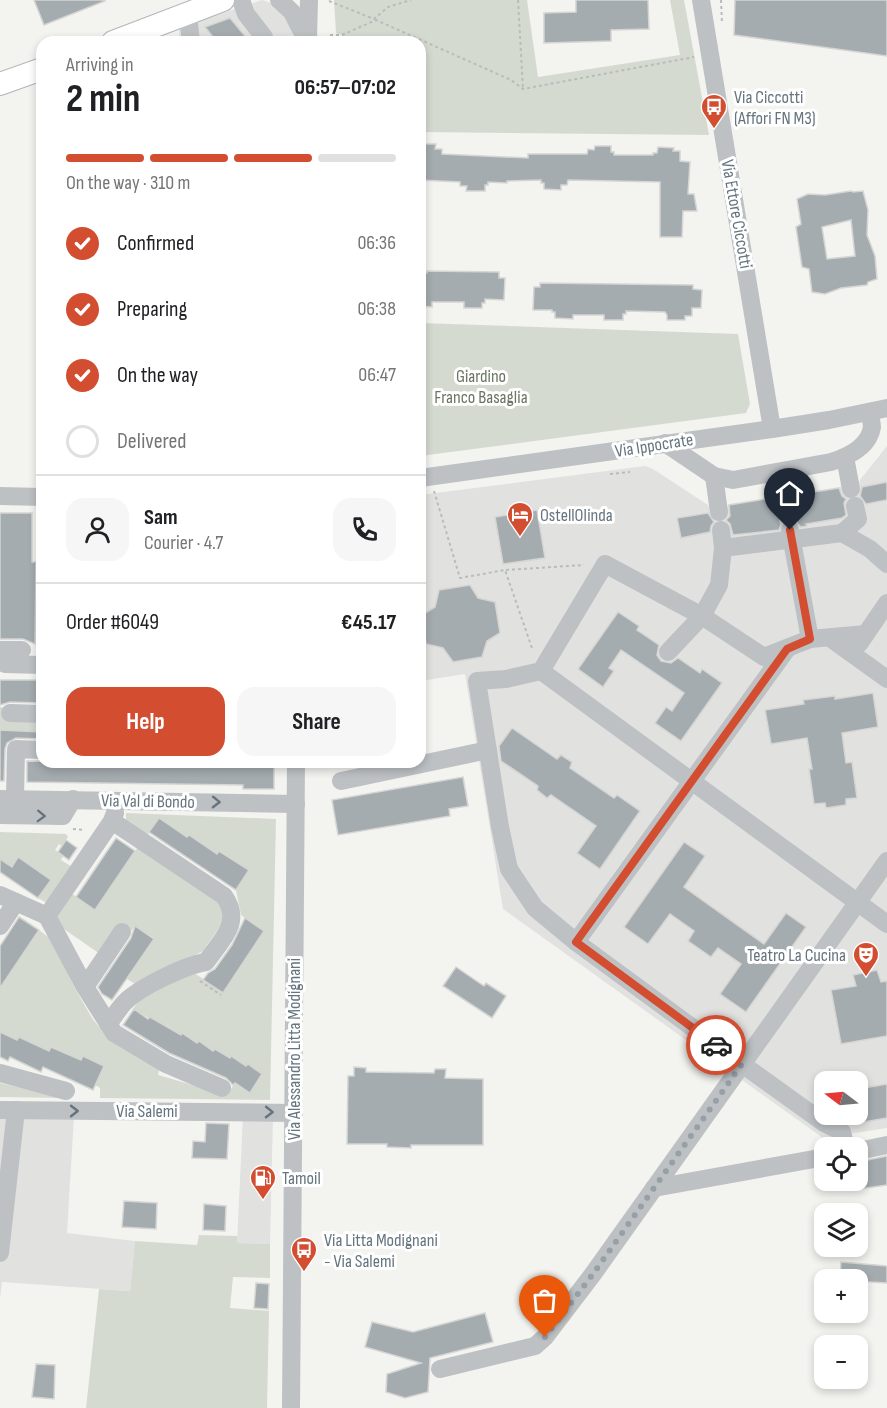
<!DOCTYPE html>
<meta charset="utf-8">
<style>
:root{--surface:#fff;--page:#f6f6f6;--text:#202124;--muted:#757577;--line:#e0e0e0;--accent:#d34d30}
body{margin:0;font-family:"Sofia Sans Condensed",sans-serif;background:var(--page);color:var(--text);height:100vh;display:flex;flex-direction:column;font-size:22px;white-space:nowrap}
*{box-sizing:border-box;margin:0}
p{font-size:20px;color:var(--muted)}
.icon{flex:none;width:33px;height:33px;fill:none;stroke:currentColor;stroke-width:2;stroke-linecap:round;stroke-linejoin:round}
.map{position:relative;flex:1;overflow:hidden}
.sheet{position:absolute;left:36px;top:36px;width:390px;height:732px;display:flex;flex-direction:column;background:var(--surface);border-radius:18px;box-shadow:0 3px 9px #0003}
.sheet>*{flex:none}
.needle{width:39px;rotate:286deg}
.fabs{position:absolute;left:814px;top:1071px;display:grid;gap:12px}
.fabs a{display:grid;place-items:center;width:54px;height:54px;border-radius:12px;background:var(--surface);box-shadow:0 3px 9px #0003;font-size:30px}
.pin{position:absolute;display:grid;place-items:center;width:51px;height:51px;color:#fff;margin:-62px -26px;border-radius:50% 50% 50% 0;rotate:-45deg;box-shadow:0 0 6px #0007}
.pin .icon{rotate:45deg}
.courier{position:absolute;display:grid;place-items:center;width:60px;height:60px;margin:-30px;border:4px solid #d34d30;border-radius:50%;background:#fff;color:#222;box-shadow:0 2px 8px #0007}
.head em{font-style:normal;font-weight:700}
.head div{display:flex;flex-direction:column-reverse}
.head{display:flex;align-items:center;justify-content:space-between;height:102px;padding:0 30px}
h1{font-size:39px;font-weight:700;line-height:45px}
.bar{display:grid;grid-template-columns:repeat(4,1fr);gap:9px 6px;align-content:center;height:72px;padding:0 30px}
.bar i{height:8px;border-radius:4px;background:var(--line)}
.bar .on{background:var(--accent)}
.bar p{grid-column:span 4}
.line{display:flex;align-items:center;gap:15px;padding:0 30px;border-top:2px solid var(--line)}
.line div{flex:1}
.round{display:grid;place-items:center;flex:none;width:63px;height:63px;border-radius:18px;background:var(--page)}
ol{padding:0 30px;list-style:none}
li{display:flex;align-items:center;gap:18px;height:66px}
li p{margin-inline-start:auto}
li .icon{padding:6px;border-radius:50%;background:var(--accent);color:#fff;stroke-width:4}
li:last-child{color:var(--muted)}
li i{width:33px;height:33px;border:3px solid var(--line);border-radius:50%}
.primary-button{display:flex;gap:12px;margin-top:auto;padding:12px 30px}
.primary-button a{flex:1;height:69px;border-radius:18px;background:var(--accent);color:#fff;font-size:24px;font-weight:700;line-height:69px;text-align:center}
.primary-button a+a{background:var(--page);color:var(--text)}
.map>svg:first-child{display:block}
</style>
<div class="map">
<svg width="887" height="1408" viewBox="0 0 887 1408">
<rect width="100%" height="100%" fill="#f3f3f0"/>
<!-- built -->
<g fill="#e1e2e0" fill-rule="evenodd">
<polygon points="262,0 277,5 291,25 294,42 179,42 179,28"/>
<path d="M887 446V1128L823 1138 503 909 465 674 420 681V495L645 466 653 469 708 505 710 510 765 499V492L801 486 803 493 846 486 859 487 860 480ZM825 1082H858V1114H825Z"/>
<polygon points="0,1116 74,1116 67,1233 135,1241 130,1291 2,1282 0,1299"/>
<polygon points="243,1116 273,1116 270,1244 237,1243"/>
</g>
<!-- green -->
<g fill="#d5dad1">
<polygon points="334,0 527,0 538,77 680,55 670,0 684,0 709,135 420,132 420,42 382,42 382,39 342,39 342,35 336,33"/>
<polygon points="420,323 738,334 750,404 746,413 420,456"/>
<polygon points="0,707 42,718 42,732 0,730"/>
<polygon points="126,813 276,819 270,1100 100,1098 100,1088 95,1085 104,1066 84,1056 81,1060 52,1047 49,1051 19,1037 17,1040 0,1032 0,988 39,930 52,940 77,992 92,1018 109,1040 160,1066 158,1075 227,1095 235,1083 250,1093 262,1075 248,1065 246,1066 215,1049 213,1051 199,1041 197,1043 183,1033 181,1035 166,1025 165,1027 133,1009 142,996 191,971 223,992 264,931 241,915 236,890 249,870 220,851 217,854 189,835 187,837 159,818 146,837 126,823"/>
<polygon points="0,832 66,834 68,837 62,846 59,844 55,850 63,856 61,860 74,868 47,903 38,898 50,880 18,858 12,867 0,859"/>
<polygon points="138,847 222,904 225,919 203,951 138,986 127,979 154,938 135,926 131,931 120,924 100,954 61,927 56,912 69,892 96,909"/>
<polygon points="0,1083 66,1098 0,1097"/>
<polygon points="199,1235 237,1236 237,1243 270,1244 270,1278 233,1277 230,1308 269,1311 267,1408 86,1408 99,1289 130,1291 135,1241 197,1245"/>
</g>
<!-- building -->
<g fill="#a5acb0" stroke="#d5d5d3" stroke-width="1.5" fill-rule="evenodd">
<polygon points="34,0 105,0 105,1 44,25"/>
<polygon points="576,0 648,0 649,29 611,30 611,41 544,43 544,13 576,12"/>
<polygon points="735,0 887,0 887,56 734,35"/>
<polygon points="230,18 250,42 217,42 205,27"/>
<polygon points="420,144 436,144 435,149 442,149 442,154 528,158 528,154 587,154 588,149 594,150 595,146 611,146 611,152 614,152 614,155 653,155 653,153 657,153 658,147 674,148 673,151 680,151 680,161 690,162 688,194 694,194 697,211 683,211 682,237 660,237 660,182 568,180 567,185 561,185 561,190 544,189 544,183 541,183 541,180 507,181 507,183 488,182 488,185 485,185 485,191 466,191 467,186 460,186 460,182 420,180"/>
<path d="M851 191 853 192 863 191 868 210 867 235 875 256 877 279 868 282 867 285 841 288 825 294 812 292 809 269 802 267 796 227 801 224 797 199 808 194 825 195ZM851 220 855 256 827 259 822 227Z"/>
<polygon points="427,271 499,272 499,278 505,278 504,300 485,299 485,303 482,303 482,308 464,308 464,302 432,302 432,307 420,306 420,273 427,273"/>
<polygon points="540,283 693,285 693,289 702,290 701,308 692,308 692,316 685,316 685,320 667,320 667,315 665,312 626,311 626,314 623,314 623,320 604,320 604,315 573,315 573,319 555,318 555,312 552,312 552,310 533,310 534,287 540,287"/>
<polygon points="887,482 887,500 866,504 860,496 862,487"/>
<polygon points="801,486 802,494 839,488 842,496 846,499 844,503 846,515 842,518 806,524 807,526 801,527 794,520 789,519 782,522 779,530 733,535 730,524 726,520 730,516 729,505 766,499 765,492"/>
<polygon points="537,510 545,558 503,564 495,517"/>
<polygon points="0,513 32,513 32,562 36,562 35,644 23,639 0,639"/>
<polygon points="708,513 714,522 711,526 710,532 681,538 677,518"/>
<polygon points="470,585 478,598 495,602 500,633 487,641 482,657 453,662 443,648 426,644 422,615 435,607 439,590"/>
<polygon points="618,612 639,626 637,630 659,645 657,655 661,661 671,663 678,658 700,673 702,669 722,683 681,741 655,723 666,707 672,711 684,693 621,650 609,668 614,671 603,687 578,669"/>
<polygon points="0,680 42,680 42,703 10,702 0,705"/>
<polygon points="873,693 878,727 842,733 846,763 852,762 857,798 846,799 846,805 826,808 825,803 814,804 809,769 812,769 807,738 771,744 765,710 804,704 803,700 835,696 835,699"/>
<polygon points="512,728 557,759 561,755 572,762 570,768 614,798 617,795 640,811 600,869 577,853 596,826 551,795 547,798 537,790 538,786 501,761 499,746"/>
<polygon points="0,730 42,732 42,739 16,738 7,743 5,749 4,781 0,781"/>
<polygon points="27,761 274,762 274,789 243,789 243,785 27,782"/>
<polygon points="463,777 468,806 449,809 450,816 338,835 332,800"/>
<polygon points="159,818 187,837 189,835 217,854 219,851 249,870 236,890 149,832"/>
<polygon points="116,838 135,851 95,910 76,897"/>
<polygon points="66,840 77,848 69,860 58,852"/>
<polygon points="684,842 705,856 684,887 764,944 786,913 806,927 746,1012 720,994 741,964 718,948 711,957 688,941 694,931 670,914 648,944 624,927"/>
<polygon points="18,857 51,880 38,898 0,872 0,859 12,867"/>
<polygon points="19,917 39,930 0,988 0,946"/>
<polygon points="245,918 264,931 223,993 203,980 208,973 215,969 232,945"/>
<polygon points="135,926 154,939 112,1000 102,994 98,987 131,938"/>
<polygon points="456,967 484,986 486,983 506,996 492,1018 443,986"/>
<polygon points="877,970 881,982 887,981 887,1036 841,1044 831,990 856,986 853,975"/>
<polygon points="134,1009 148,1019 150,1017 181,1035 182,1033 197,1043 199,1041 213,1051 215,1049 230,1058 231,1056 246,1066 248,1064 262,1074 250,1093 235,1083 233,1085 226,1078 169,1053 123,1025"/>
<polygon points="0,1032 17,1040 19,1037 49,1051 51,1047 81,1060 83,1056 104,1066 93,1090 43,1067 41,1072 10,1057 8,1061 0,1057"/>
<polygon points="354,1067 366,1068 366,1072 434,1073 435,1069 446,1069 445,1078 483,1079 483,1145 411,1145 411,1148 387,1147 387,1144 347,1144 348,1076 354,1076"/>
<polygon points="887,1084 887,1118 858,1123 858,1089"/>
<polygon points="206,1123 229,1124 227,1159 192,1158 193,1141 205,1142"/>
<polygon points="887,1156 887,1185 859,1189 858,1162"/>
<polygon points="124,1201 157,1203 156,1229 122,1227"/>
<polygon points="204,1204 226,1206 225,1231 203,1230"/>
<polygon points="841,1262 887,1266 887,1283 840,1280"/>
<polygon points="256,1283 269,1284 268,1309 254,1308"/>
<polygon points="485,1313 493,1342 430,1358 428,1392 405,1398 386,1392 387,1374 421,1363 365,1347 372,1322 413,1332"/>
<polygon points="36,1364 55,1365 54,1399 32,1397"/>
</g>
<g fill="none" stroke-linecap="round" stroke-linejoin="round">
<!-- minor-tunnel -->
<polyline stroke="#d0d3d4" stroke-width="18" stroke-dasharray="18 9" stroke-linecap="butt" points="783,489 790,530"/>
<defs>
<g id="major">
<polyline points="113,42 223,0"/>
<polyline points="0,84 42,69"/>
</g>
</defs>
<!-- major casing -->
<use href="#major" stroke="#b1b5b8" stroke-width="24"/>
<!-- path -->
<g stroke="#b9bbbd" stroke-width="2" stroke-dasharray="3 3" stroke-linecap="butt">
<polyline points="518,0 523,89"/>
<polyline points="721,0 722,23"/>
<polyline points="329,1 374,19 388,7 411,0"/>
<polyline points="330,35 342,35 376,20 511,80 523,89 694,57"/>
<polyline points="610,474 630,472"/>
<polyline points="434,491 460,578 505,570 533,651"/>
<polyline points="506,570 584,565"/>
<polyline points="73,829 85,830"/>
<polyline points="200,981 221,995"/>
</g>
<!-- minor -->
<g stroke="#bdc1c4" stroke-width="18">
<polyline points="241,0 246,14 264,37 264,42"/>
<polyline points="279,0 292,12 307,42"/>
<polyline points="701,0 772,429"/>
<polyline points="188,14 191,42"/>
<polyline points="308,40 309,0"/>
<path d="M665 443 714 476 733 480 831 462C847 457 869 447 872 427 872 423 870 416 869 412"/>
<polyline points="845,457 851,489"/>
<polyline points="714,476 719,512"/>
<polyline points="420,478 772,429 829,420 887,408"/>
<polyline points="0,496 42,497"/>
<polyline points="721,530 723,548 842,533 858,519 855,506"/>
<polyline points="790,530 810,639"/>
<polyline points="842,533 870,549 887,564"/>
<polyline points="830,638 887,679"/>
<polyline points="859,644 887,603"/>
<polyline points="0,650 22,650"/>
<polyline points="668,652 702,616 719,585 723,548"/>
<polyline points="5,664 42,665"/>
<polyline points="541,671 887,924"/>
<polyline points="10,713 42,714"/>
<polyline points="341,781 488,750"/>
<polyline points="15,798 16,749 42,750"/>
<polyline points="0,799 296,804"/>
<polyline points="0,815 63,816 73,799"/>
<polyline points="0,895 47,916 112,821 115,813"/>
<polyline points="47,916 85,987 114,1033 166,1064 222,1088"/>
<polyline points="0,926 16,902"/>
<polyline points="576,942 787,649"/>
<polyline points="85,987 122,932"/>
<path d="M108 1024C114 1017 119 1008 125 1002 140 987 186 965 206 962 221 940 243 923 224 896L112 821"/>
<polyline points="0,1073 66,1091"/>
<polyline points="0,1110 294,1113"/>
<polyline points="846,1148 842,1132 824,1123 742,1064 576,942 535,908 509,869 500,827 477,681 506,679 541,671 605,564 702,616 764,657 810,639 866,634"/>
<polyline points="858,1151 887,1145"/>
<polyline points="654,1188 825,1157"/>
<polyline points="0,1253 16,1110"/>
<polyline points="440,1369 535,1346 545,1337 593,1274 887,861"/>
<polyline points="291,1408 296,762"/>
</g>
<!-- major -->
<use href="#major" stroke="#fff" stroke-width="22"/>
</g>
<!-- one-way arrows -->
<defs><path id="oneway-chevron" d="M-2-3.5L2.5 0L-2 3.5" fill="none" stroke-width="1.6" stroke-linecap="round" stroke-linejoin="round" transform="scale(1.5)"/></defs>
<g stroke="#65747e">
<use href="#oneway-chevron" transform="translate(216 802) rotate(1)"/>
<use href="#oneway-chevron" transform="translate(41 816) rotate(2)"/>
<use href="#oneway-chevron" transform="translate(74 1111)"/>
<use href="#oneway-chevron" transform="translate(269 1112) rotate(1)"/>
</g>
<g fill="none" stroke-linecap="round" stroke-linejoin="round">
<!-- done -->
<polyline stroke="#97a0a6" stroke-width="6" stroke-dasharray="0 10.8" points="545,1337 593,1274 742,1064 716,1045"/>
<!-- route -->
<polyline stroke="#d34d30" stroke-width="8" points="716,1045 576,942 787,649 810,639 790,530"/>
</g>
<!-- icons -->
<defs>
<symbol id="bus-pin" viewBox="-11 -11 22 30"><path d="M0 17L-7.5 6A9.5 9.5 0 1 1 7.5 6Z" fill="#d34d30" stroke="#fff"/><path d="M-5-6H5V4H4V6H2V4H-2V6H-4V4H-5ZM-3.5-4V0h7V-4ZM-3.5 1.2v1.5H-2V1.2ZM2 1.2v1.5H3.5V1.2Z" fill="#fff"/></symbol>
<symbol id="hotel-pin" viewBox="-11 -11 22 30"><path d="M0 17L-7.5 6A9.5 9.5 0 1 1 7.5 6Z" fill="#d34d30" stroke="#fff"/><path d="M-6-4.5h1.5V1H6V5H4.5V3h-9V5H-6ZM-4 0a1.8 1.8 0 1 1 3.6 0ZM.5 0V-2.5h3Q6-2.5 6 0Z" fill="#fff"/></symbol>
<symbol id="theatre-pin" viewBox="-11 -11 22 30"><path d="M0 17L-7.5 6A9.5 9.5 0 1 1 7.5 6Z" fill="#d34d30" stroke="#fff"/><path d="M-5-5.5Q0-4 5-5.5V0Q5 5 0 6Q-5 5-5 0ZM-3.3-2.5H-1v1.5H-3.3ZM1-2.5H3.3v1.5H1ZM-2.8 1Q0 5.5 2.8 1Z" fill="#fff"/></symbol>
<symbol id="fuel-pin" viewBox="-11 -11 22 30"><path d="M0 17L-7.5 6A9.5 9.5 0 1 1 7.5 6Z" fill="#d34d30" stroke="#fff"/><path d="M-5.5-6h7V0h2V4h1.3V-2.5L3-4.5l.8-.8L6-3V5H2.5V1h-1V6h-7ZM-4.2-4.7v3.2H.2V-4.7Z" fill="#fff"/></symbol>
</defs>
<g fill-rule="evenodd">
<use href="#bus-pin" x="699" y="92" width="30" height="40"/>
<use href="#hotel-pin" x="505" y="500" width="30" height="40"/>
<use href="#theatre-pin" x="851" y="940" width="30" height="40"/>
<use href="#fuel-pin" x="248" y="1163" width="30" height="40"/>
<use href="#bus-pin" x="289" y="1235" width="30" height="40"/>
</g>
<g text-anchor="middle" stroke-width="6" stroke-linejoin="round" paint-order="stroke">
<!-- poi labels -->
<g font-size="18" fill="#65747e" stroke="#fff" text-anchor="start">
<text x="734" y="103">Via Ciccotti<tspan x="734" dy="21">(Affori FN M3)</tspan></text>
<text x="540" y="521">OstellOlinda</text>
<text x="846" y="961" text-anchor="end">Teatro La Cucina</text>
<text x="282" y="1184">Tamoil</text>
<text x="324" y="1246">Via Litta Modignani<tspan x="324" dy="21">- Via Salemi</tspan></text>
</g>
<!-- street labels -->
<g font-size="18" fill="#65747e" stroke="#fff">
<text transform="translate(737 214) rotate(80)" y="6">Via Ettore Ciccotti</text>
<text transform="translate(654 445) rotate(-9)" y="6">Via Ippocrate</text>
<text transform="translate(148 801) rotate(1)" y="6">Via Val di Bondo</text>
<text transform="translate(294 1049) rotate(-90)" y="6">Via Alessandro Litta Modignani</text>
<text x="147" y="1117">Via Salemi</text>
</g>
<!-- park labels -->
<g font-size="18" fill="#687663" stroke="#fff">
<text x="481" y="382">Giardino<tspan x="481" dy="21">Franco Basaglia</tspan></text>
</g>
</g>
</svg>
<div class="fabs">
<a><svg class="needle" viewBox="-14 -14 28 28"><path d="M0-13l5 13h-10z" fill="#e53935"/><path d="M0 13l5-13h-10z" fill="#757577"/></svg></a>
<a><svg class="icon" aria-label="locate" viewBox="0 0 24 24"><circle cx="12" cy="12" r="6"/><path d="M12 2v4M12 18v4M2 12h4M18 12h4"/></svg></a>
<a><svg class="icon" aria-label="layers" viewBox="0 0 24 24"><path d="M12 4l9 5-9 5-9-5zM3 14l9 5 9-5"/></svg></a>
<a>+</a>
<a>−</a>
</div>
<div class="pin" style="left:545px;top:1337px;background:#ea580c"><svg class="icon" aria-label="bag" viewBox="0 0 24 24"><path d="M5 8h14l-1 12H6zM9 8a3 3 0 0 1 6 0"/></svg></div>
<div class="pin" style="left:790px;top:530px;background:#1f2937"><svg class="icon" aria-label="home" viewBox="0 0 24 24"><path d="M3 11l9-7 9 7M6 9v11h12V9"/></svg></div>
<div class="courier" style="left:716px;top:1045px"><svg class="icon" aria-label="car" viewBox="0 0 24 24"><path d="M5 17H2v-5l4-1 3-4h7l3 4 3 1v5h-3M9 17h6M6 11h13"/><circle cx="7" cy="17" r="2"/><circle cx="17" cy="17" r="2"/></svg></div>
<section class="sheet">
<div class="head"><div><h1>2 min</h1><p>Arriving in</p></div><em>06:57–07:02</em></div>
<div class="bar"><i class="on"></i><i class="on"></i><i class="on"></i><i></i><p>On the way · 310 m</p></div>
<ol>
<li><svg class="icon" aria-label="check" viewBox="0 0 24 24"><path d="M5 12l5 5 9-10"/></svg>Confirmed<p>06:36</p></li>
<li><svg class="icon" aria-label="check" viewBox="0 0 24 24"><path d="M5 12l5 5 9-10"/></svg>Preparing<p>06:38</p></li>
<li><svg class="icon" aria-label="check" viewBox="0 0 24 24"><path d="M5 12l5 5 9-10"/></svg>On the way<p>06:47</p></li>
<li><i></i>Delivered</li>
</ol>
<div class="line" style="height:108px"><a class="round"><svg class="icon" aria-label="person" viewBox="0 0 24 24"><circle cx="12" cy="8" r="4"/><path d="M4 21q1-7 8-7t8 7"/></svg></a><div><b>Sam</b><p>Courier · 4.7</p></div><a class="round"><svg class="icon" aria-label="phone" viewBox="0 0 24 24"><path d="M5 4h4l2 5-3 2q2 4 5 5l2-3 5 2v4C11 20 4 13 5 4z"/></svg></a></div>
<div class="line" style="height:78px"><div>Order #6049</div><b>€45.17</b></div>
<div class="primary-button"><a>Help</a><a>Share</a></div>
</section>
</div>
